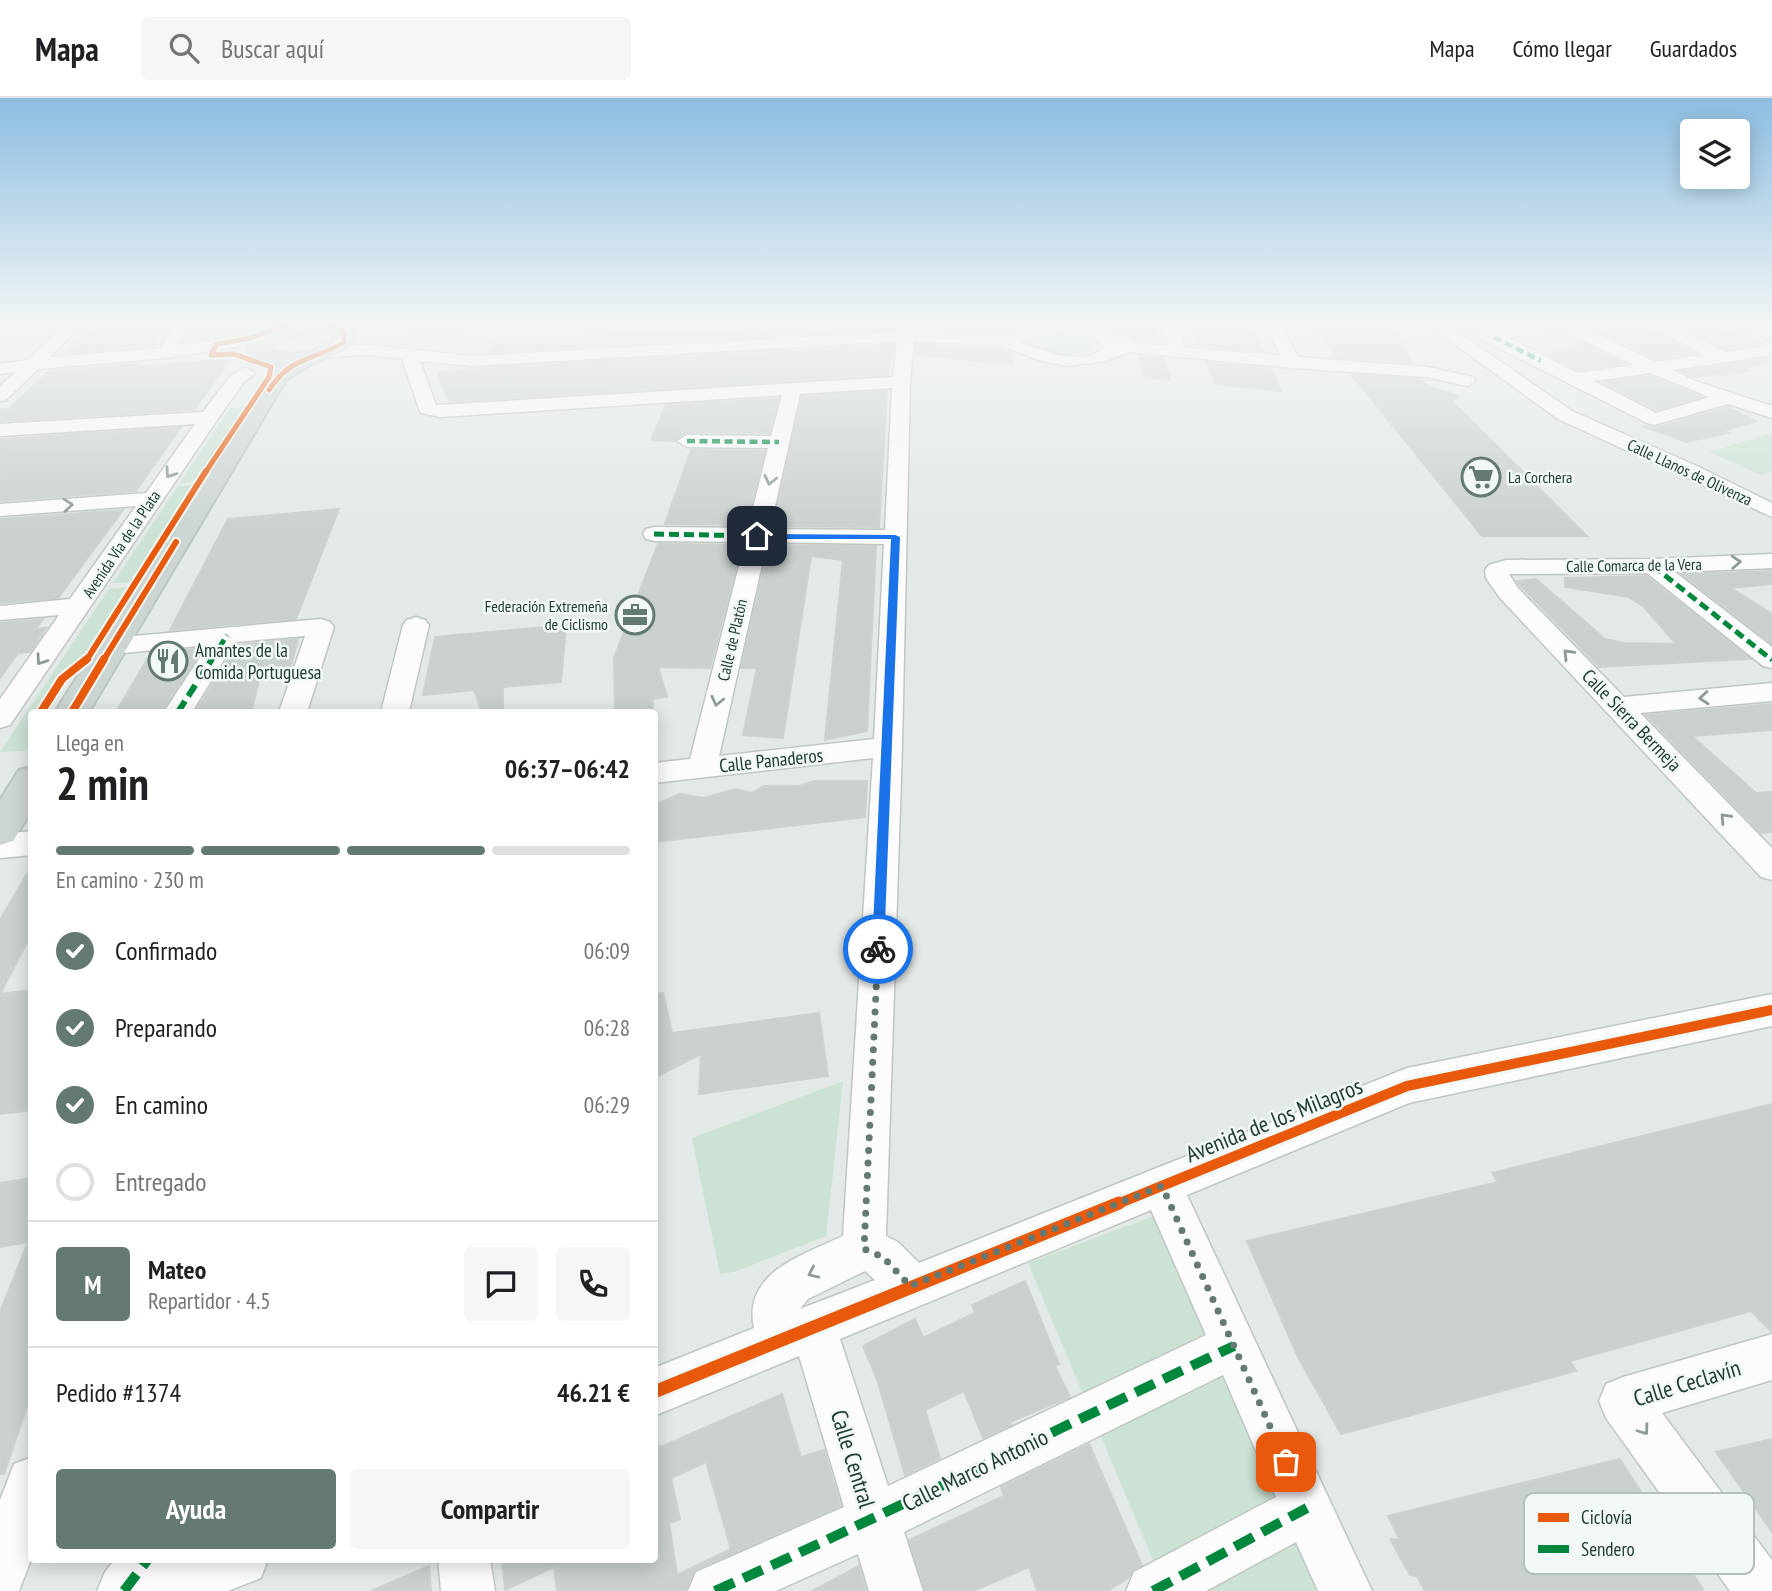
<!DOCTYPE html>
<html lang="es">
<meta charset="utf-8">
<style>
:root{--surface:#fff;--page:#f6f6f6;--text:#202124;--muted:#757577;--line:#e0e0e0;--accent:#657974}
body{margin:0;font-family:"PT Sans Narrow",sans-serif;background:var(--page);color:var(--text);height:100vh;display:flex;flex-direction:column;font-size:26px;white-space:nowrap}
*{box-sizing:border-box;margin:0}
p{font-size:23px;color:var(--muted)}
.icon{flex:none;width:38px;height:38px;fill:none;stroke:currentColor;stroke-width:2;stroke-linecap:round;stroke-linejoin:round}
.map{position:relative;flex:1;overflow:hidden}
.drawer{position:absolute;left:28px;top:611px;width:630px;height:854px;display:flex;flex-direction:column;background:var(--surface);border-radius:7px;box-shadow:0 4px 18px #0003}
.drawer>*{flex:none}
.fabs{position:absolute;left:1680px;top:21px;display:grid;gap:14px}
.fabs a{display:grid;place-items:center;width:70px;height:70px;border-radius:7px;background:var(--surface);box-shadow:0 4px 18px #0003;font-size:35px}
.pin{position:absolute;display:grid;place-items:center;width:60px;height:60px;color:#fff;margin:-30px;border-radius:14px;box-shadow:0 4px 10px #0006}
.courier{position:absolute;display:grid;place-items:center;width:70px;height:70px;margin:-35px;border:5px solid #1a73e8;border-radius:50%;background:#fff;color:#222;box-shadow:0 2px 9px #0007}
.headline em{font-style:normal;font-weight:700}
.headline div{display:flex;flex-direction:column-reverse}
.headline{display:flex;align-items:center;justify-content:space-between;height:119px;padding:0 28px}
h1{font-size:46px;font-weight:700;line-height:52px}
.bar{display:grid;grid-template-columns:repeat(4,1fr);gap:10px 7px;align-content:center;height:84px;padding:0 28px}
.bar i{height:9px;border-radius:5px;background:var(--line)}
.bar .active{background:var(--accent)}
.bar p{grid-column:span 4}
.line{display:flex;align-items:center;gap:18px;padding:0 28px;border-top:2px solid var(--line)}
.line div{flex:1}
.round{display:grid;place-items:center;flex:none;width:74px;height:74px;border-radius:7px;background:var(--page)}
ol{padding:0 28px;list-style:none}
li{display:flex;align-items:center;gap:21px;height:77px}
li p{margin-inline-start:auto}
li .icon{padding:7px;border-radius:50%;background:var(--accent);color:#fff;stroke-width:4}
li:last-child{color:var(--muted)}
li i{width:38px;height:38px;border:4px solid var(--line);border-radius:50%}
.action{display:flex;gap:14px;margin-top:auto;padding:14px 28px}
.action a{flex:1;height:80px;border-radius:7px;background:var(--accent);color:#fff;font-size:28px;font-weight:700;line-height:80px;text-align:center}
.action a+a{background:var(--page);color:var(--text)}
header{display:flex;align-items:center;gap:42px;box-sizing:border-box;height:98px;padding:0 35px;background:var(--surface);border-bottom:2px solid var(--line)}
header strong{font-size:33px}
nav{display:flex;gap:38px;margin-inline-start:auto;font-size:24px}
.search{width:490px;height:63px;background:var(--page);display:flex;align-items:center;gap:18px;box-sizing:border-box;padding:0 24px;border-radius:7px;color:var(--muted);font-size:26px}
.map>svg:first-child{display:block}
</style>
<header>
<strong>Mapa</strong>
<div class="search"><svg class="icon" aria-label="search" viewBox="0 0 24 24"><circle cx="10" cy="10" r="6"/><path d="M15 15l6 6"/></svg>Buscar aquí</div>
<nav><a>Mapa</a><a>Cómo llegar</a><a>Guardados</a></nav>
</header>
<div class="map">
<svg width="1772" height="1493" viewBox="0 0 1772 1493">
<rect width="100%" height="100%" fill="#e3e9e6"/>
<!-- green -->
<g fill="#cce2d4">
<path d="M193 225H284C252 242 221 246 185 245Z"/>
<polygon points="408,225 585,225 414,234 406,230"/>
<path d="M1060 234 1089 238 1096 246C1085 262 1050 259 1038 245L1043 237Z"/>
<polygon points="244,309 197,383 180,385 230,310"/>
<polygon points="1772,335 1772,373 1761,377 1709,354"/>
<polygon points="194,387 133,484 113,485 178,388"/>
<polygon points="129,489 81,566 58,581 37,614 32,614 31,644 26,653 0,654 109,491"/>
<polygon points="843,983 826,1138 734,1174 720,1176 692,1040"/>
<polygon points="1180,1108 1349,1493 1166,1493 1028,1165"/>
</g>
<!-- building -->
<g fill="#cad0ce" stroke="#ccd2cf" stroke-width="2" fill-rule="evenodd">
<polygon points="97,225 164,225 155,237 161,237 153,248 67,255"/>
<polygon points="834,225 891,226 892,232 489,254 492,244"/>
<polygon points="922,225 1008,225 1009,233 914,230 912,226"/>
<polygon points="1132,225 1153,225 1159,245 1135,241"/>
<polygon points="1193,225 1250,225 1263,253 1201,249"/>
<polygon points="1309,225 1391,225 1413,265 1337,259"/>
<polygon points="1672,225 1710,225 1758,247 1726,251"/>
<polygon points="1641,226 1642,227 1696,256 1655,261 1595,232"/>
<polygon points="1583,245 1625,266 1578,272 1549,257"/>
<polygon points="894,246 892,260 889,260 888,277 449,304 438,275 470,270"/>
<polygon points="916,246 997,250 1011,255 1013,266 915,257"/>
<polygon points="1139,258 1163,260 1170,282 1144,279"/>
<polygon points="1764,261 1770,264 1740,270 1749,273 1693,279 1681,273"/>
<polygon points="230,262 194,312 0,323 0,312 9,311 49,273 140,265 137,268"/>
<polygon points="1207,264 1271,270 1281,293 1215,286"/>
<polygon points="1351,276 1422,281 1425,287 1459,298 1452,303 1587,438 1482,438"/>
<polygon points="1651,278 1701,299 1656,312 1603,284"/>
<polygon points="887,293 879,429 773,428 802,298"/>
<polygon points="779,300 769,335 687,334 675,343 651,342 666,307"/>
<polygon points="1728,309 1756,323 1723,333 1728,335 1686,344 1643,328 1655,330"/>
<polygon points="181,329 136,393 0,403 0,341"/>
<polygon points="691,352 765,353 746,427 665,426"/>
<polygon points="339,411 296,521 170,532 228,421"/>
<polygon points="123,412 58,500 0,505 0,421"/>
<polygon points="658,446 742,447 710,570 658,569 667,599 653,601 653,614 615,614 614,560"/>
<polygon points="769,447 876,448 867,633 825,642 843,462 811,458 783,640 743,637 757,570 741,570"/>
<polygon points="1772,473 1772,486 1731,490 1772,516 1772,546 1682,476"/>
<polygon points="1646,478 1751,561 1599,569 1516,483 1536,481 1605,541 1624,545 1676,546 1644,509 1629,499 1565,489 1565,480"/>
<polygon points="43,521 36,531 46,530 30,554 18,555 0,580 0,525"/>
<polygon points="566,527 561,584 503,589 503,614 482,614 474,592 423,597 435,539"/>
<polygon points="298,541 289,576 260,579 251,614 195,614 237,547"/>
<polygon points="203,550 161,614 116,614 151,555"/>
<polygon points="1772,606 1772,632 1692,638 1756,695 1772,694 1772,734 1761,735 1646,617"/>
<polygon points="815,683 867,683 865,719 654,744 654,707 680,696 704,700 736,691 752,695 764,688 799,688"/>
<polygon points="32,767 32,835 0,896 0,822"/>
<polygon points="32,892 32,1012 0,1016 0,896"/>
<polygon points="663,895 672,935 819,915 828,978 699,996 701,956 654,980 654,896"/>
<polygon points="1772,1006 1772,1234 1751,1213 1570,1263 1576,1273 1341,1336 1298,1259 1247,1143 1498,1084 1492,1075"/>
<polygon points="32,1080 32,1294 4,1376 0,1376 0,1214 28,1144 0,1149 0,1085"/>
<polygon points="1025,1183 1059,1266 1055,1268 1070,1299 1010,1324 1011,1327 983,1340 964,1293 925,1312 940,1360 905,1377 877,1281 863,1248 915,1221 923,1240 975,1215 972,1207"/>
<path d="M782 1296 801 1359 824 1352 841 1408 695 1472 686 1493H557L554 1469 505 1492 502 1461H654V1349L663 1348ZM706 1364 731 1451 677 1477 669 1425 680 1421 671 1380Z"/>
<polygon points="1772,1341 1772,1434 1716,1354"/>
<polygon points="1089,1346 1142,1467 1133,1472 1129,1479 1108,1493 1037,1493 1029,1469 973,1493 925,1493 909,1442 1004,1398 1001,1389"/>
<polygon points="1620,1361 1704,1493 1425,1493 1417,1478 1410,1477 1390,1441 1400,1442 1388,1418"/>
<polygon points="429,1468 431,1493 371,1493"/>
<polygon points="859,1468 866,1493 812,1493"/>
</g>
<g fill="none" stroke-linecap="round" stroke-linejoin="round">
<defs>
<g id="minor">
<polygon points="66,225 84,225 50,259 161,250 175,225 191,225 178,248 266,234 274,239 266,244 166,260 38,271 6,302 0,303 0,288 15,274 0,276 0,266 28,262"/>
<path d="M893 225H909L912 233 1000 237 1022 234 1042 226 1070 225 1104 232 1140 246 1167 248 1161 225H1177L1184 250 1280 257 1264 225H1280L1298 259 1428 269 1473 279 1476 283 1467 288 1428 279 1293 270 1130 254 1105 263 1068 268 1042 263 998 247 914 243 910 284 902 649 886 1138 898 1144 919 1165 1407 970 1772 896V928L1409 1005 1187 1097 1372 1493H1318L1296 1444 1206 1493H1126L1134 1474 1276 1399 1223 1277 904 1434 923 1493H869L858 1456 776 1493H688L696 1474 844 1409 799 1258 654 1318V1270L754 1230C742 1174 803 1157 843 1138L873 660 654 685V665L690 661 745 444 654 443 646 441 643 436 646 431 654 429 748 430 768 350 687 349 677 343 687 337 771 338 782 297 440 319 421 315 419 311 402 261 368 257 324 259 316 254 324 249 368 247 473 258 896 234ZM1062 234 1093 239 1103 247V251C1079 268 1045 253 1020 244L1045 236ZM897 243 893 279 440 307H436L420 263 473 268ZM892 290 885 432 770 431 800 296ZM767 444 884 446 874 641 719 658ZM1151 1112 1206 1237 888 1388 840 1241ZM865 1173 875 1182 800 1211 808 1201Z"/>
<polygon points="1437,225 1453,225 1455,232 1471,243 1572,313 1699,369 1772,405 1772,419 1558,321 1442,237"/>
<path d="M1535 225H1574L1655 264 1705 257 1643 225H1665L1726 254 1772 247V257L1672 272 1698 284 1772 308V320L1728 306 1654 327 1647 325 1479 240 1481 236ZM1558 230 1634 267 1578 275 1509 240ZM1651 275 1709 299 1656 315 1594 283Z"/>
<polygon points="1734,225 1757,225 1772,232 1772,243"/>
<polygon points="246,270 255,275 243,285 217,322 10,627 0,630 0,601 59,517 0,522 0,508 70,501 136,408 0,418 0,406 146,395 195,326 0,338 0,326 203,314 231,277"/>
<polygon points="1772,456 1772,470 1675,474 1772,549 1772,570 1763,568 1647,475 1509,476 1518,490 1624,599 1772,585 1772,603 1640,615 1772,750 1772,782 1761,779 1500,500 1486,480 1485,472 1489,467 1506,462 1653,461"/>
<polygon points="416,519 425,522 429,527 409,614 381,614 403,527 407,522"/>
<polygon points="321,521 330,524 334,529 307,614 279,614 305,538 235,544 192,614 164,614 208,547 112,556 103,553 99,548 103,543 112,540"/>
<polygon points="32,733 32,757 0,760 0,736"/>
<polygon points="1772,1236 1772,1282 1662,1315 1772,1462 1772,1493 1730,1493 1606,1320 1599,1303 1606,1286 1623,1279"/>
<polygon points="32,1359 32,1459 19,1493 0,1493 0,1402 14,1366"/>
<polygon points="115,1461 268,1461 261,1480 228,1493 97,1493 105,1474"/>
<polygon points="438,1461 490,1461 495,1493 441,1493"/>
</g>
<g id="major">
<path d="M290 225H340L351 230 356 241 345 252 313 265 286 282 89 614H55L267 278 280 268 250 257 247 246 262 234ZM309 234 328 235 335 240C318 254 288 262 267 250L282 240Z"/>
<polygon points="32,669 32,712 13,743 0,747 0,702 19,672"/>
</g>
</defs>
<!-- minor casing -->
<use href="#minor" stroke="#c0c6c3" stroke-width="3"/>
<!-- major casing -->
<use href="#major" stroke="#bcc5c3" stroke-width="4"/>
<!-- minor -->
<use href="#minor" fill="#fbfcfb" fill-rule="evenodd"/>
<!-- major -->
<use href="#major" fill="#cdd5d3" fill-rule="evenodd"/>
<!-- quiet-far3 -->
<g stroke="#00873e" stroke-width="4.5" stroke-dasharray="8 4.5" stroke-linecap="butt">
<polyline points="1494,239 1541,263"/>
<polyline points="687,343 779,344"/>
</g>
<!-- quiet-far2 -->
<g stroke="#00873e" stroke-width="5" stroke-dasharray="10 5" stroke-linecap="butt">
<polyline points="654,436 757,438"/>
<polyline points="1653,468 1772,562"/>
<polyline points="211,563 227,537"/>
</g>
<!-- quiet-far1 -->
<polyline stroke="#00873e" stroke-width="6" stroke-dasharray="13 6" stroke-linecap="butt" points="178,614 212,561"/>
<!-- quiet -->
<g stroke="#00873e" stroke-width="10" stroke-dasharray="21 10" stroke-linecap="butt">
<polyline points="124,1493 148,1461"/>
<path d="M715 1493C890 1415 1060 1329 1234 1248"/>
<polyline points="1153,1493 1307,1410"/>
</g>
<defs>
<g id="cycleway-far4">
<path d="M269 292C292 257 314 263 344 244V234L326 225"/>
<polyline points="205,375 269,279 271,269 234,256 211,257 217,246 251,240 291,225"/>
</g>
<g id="cycleway-far3">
<polyline points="86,563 206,373"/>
<polyline points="103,563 176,444"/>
</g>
<g id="cycleway-far2">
<polyline points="41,614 62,581 87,561"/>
<polyline points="72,614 104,561"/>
</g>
<polyline id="cycleway-far1" points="1115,1107 1407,988 1772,912"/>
<polyline id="cycleway" points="654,1294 1119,1105"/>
</defs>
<!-- cycleway-far4 casing -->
<use href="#cycleway-far4" stroke="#f1f8f5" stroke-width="8"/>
<!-- cycleway-far3 casing -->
<use href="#cycleway-far3" stroke="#f1f8f5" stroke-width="10"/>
<!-- cycleway-far2 casing -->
<use href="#cycleway-far2" stroke="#f1f8f5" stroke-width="12"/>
<!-- cycleway-far1 casing -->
<use href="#cycleway-far1" stroke="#f1f8f5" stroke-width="15"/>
<!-- cycleway casing -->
<use href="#cycleway" stroke="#f1f8f5" stroke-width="18"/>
<!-- cycleway-far4 -->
<use href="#cycleway-far4" stroke="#e8590c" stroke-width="5"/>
<!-- cycleway-far3 -->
<use href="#cycleway-far3" stroke="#e8590c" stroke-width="6"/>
<!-- cycleway-far2 -->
<use href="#cycleway-far2" stroke="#e8590c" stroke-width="8"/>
<!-- cycleway-far1 -->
<use href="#cycleway-far1" stroke="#e8590c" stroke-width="10"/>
<!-- cycleway -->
<use href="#cycleway" stroke="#e8590c" stroke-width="13"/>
</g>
<!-- one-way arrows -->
<defs><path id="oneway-chevron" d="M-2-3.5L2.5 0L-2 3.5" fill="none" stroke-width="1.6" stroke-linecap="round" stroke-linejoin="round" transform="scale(1.75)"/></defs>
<g stroke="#8e9c98">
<use href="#oneway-chevron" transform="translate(170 375) rotate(125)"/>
<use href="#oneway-chevron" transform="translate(770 382) rotate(103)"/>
<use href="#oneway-chevron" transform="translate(68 407) rotate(-4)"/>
<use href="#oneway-chevron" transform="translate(1736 464) rotate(-3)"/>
<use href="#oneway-chevron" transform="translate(1568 556) rotate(-134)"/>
<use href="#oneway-chevron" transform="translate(41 562) rotate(125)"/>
<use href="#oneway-chevron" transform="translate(1704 600) rotate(175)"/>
<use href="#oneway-chevron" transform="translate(717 603) rotate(103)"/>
<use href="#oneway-chevron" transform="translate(1725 720) rotate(-133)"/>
<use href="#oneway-chevron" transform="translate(813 1175) rotate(155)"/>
<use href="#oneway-chevron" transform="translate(1644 1332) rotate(54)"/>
</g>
<!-- sky -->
<linearGradient id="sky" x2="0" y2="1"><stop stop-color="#8cbee2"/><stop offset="0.52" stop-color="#f2f5f4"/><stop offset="1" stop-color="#f2f5f4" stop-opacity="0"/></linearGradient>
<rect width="1772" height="434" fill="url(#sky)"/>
<!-- route -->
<polygon fill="#1a73e8" points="754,436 895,437 900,439 884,851 878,856 872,851 891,441 757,441"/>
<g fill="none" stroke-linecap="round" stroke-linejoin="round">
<!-- done -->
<polyline stroke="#657974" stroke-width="7" stroke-dasharray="0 12.6" points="878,851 864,1151 883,1159 910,1188 1162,1088 1286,1364"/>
</g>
<!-- icons -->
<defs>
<symbol id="supermarket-ring" viewBox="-11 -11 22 22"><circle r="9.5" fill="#f1f8f5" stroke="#657974" stroke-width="1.5"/><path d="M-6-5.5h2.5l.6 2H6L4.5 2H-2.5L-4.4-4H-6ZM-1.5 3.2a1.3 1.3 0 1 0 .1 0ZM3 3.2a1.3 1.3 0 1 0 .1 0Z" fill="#657974"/></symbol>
<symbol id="office-ring" viewBox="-11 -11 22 22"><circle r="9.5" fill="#f1f8f5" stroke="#657974" stroke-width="1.5"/><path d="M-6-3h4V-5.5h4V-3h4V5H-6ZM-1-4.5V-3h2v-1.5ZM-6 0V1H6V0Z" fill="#657974"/></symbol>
<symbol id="restaurant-ring" viewBox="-11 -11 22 22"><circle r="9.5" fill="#f1f8f5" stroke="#657974" stroke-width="1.5"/><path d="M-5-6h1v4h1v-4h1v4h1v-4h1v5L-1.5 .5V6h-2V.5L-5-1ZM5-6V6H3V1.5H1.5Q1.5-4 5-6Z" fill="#657974"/></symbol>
</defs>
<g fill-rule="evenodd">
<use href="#supermarket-ring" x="1459" y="357" width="44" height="44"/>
<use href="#office-ring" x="613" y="495" width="44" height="44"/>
<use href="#restaurant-ring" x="146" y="541" width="44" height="44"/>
</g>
<g text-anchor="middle" stroke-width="5" stroke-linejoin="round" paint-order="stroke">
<!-- far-street labels -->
<g font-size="16" fill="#213c36" stroke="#f1f8f5">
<text transform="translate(1690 374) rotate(25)" y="6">Calle Llanos de Olivenza</text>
<text transform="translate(121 446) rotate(-56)" y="6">Avenida Vía de la Plata</text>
<text transform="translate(1634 467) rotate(-1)" y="6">Calle Comarca de la Vera</text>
<text transform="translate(732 542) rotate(-77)" y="6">Calle de Platón</text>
</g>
<!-- far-poi labels -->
<g font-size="16" fill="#213c36" stroke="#f1f8f5" text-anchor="start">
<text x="1508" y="385">La Corchera</text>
<text x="608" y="514" text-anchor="end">Federación Extremeña<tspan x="608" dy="18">de Ciclismo</tspan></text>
</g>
<!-- poi labels -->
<g font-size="19" fill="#213c36" stroke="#f1f8f5" text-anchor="start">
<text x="195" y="559">Amantes de la<tspan x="195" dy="22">Comida Portuguesa</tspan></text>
</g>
<!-- street labels -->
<g font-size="19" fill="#213c36" stroke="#f1f8f5">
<text transform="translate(1632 622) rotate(46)" y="7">Calle Sierra Bermeja</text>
<text transform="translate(771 662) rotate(-6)" y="7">Calle Panaderos</text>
</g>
<!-- near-street labels -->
<g font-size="23" fill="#213c36" stroke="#f1f8f5">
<text transform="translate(1274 1022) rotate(-22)" y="8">Avenida de los Milagros</text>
<text transform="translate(1687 1285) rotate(-17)" y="8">Calle Ceclavín</text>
<text transform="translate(853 1361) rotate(73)" y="8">Calle Central</text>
<text transform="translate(975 1372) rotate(-26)" y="8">Calle Marco Antonio</text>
</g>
</g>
<!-- legend -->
<rect x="1524" y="1395" width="230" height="81" rx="10" fill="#f1f8f5" stroke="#b3c0bc" stroke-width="2"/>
<rect x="1538" y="1415" width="31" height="9" fill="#e8590c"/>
<rect x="1538" y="1447" width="31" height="8" fill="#00873e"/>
<g font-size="19" fill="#213c36">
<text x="1581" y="1426">Ciclovía</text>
<text x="1581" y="1458">Sendero</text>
</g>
</svg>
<div class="fabs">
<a><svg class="icon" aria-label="layers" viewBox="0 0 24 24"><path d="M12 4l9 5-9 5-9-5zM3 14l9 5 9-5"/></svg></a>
</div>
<div class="pin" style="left:1286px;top:1364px;background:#ea580c"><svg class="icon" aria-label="bag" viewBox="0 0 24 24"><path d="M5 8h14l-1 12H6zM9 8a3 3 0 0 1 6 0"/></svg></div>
<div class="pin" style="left:757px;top:438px;background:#1f2937"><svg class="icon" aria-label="home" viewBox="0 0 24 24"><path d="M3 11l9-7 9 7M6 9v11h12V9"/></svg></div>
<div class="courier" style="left:878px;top:851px"><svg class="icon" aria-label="bike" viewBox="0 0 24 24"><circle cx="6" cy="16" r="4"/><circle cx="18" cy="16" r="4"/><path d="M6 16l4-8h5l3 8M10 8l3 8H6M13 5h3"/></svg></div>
<section class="drawer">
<div class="headline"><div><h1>2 min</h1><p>Llega en</p></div><em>06:37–06:42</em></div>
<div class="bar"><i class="active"></i><i class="active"></i><i class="active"></i><i></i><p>En camino · 230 m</p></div>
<ol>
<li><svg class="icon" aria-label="check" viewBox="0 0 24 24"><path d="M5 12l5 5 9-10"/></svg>Confirmado<p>06:09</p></li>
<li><svg class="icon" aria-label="check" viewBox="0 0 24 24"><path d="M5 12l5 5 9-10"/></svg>Preparando<p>06:28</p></li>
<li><svg class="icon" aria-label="check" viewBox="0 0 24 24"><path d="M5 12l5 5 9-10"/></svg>En camino<p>06:29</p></li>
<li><i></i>Entregado</li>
</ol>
<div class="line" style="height:126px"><b class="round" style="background:var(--accent);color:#fff">M</b><div><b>Mateo</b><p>Repartidor · 4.5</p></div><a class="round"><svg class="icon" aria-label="chat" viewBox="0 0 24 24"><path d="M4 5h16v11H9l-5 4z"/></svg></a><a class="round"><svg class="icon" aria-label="phone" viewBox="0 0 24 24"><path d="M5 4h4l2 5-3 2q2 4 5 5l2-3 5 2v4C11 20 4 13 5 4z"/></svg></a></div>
<div class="line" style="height:91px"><div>Pedido #1374</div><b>46.21 €</b></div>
<div class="action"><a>Ayuda</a><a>Compartir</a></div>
</section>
</div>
